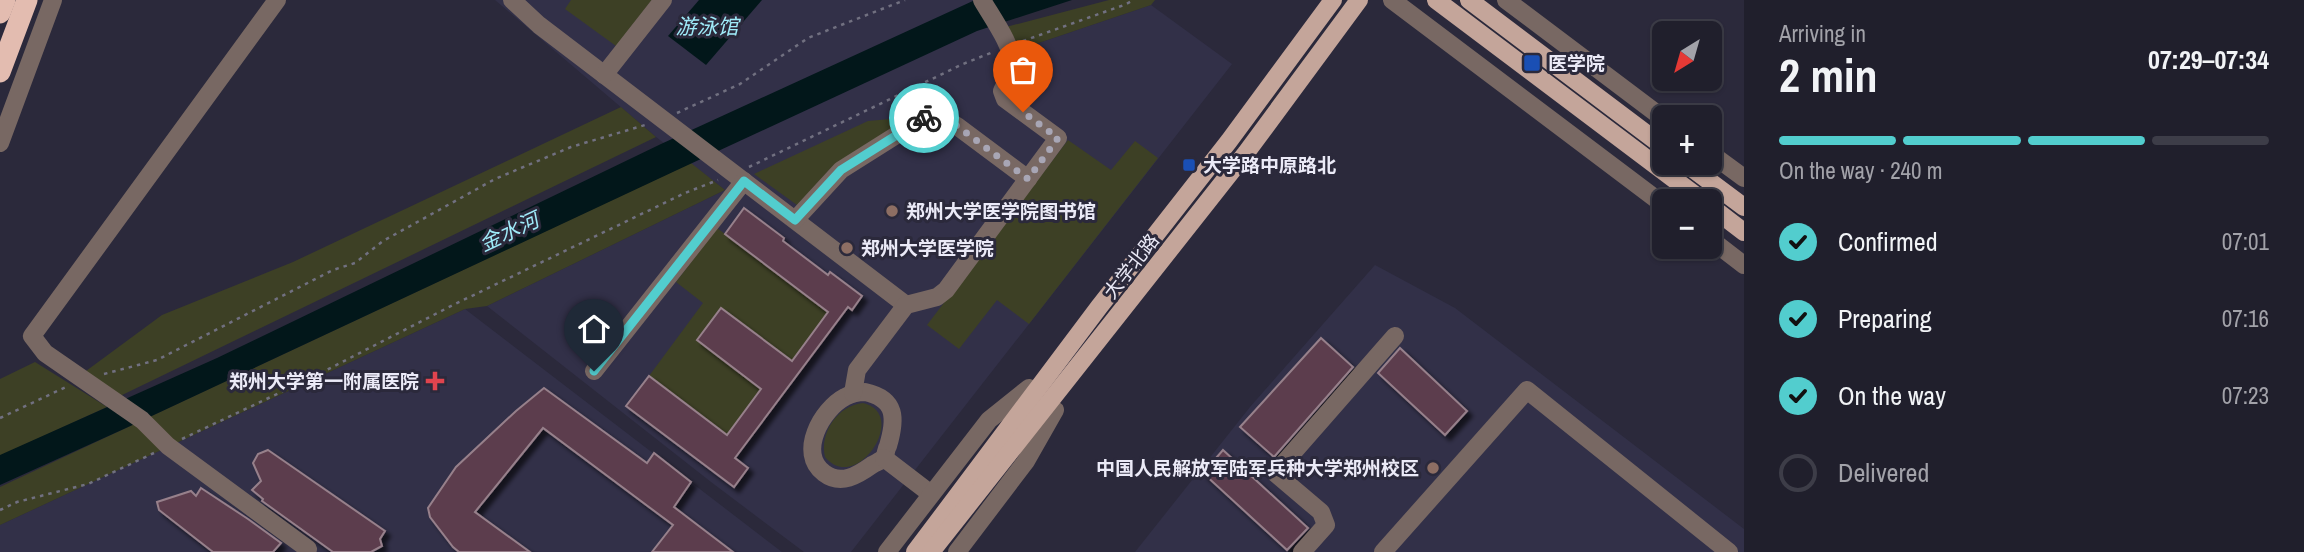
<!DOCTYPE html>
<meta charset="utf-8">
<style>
:root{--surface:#201f2c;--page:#282734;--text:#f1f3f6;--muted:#a2a2a9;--line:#3d3d48;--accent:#52cdce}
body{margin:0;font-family:"Archivo Narrow","Noto Sans SC",sans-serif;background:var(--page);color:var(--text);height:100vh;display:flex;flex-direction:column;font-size:26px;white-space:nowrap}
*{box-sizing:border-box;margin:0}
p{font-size:23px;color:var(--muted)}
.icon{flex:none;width:38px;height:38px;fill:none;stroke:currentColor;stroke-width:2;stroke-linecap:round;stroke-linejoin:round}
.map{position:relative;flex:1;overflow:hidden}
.side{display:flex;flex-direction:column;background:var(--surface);width:560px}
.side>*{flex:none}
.needle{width:46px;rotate:217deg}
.fabs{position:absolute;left:1652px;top:21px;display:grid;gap:14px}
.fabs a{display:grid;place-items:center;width:70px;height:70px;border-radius:10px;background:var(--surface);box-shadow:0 2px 5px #0004,0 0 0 2px var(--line);font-size:35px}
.pin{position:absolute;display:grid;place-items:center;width:60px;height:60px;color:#fff;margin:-72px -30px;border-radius:50% 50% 50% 0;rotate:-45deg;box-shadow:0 0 7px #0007}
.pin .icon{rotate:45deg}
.courier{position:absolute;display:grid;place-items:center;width:70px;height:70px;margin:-35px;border:5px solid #52cdce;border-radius:50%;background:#fff;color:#222;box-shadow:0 2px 9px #0007}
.headline em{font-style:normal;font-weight:700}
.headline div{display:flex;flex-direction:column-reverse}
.headline{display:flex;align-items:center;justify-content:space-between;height:119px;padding:0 35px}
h1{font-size:46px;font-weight:700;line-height:52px}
.bar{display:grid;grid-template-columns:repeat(4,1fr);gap:10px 7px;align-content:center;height:84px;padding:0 35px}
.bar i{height:9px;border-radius:5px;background:var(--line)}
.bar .current{background:var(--accent)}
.bar p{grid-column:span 4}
ol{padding:0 35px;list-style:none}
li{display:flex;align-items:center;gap:21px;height:77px}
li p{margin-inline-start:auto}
li .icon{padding:7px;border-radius:50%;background:var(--accent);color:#111;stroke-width:4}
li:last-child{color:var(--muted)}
li i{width:38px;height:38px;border:4px solid var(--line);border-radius:50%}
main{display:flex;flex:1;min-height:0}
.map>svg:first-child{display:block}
</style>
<main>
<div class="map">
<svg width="1744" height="552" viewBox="0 0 1744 552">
<defs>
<filter id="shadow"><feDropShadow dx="5" dy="5" stdDeviation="2" flood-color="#0009"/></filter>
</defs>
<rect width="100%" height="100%" fill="#2b293b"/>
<!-- built -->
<g fill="#323048">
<polygon points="495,0 991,0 1018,50 1151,5 1232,64 851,552 804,552 711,482 487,306 725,190 656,137"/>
<polygon points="1375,265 1455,308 1744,529 1744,552 1135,552 1250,407"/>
<polygon points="465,309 782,552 0,552 0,525"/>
</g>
<!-- green -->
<g fill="#3d4025">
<polygon points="571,0 652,0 616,46 565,9"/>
<polygon points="1109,0 1155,0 1151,5 1018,50 1006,27"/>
<polygon points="621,107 656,137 118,397 86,371 162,315 293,262"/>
<polygon points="913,117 830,169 797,205 754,174 868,121"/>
<polygon points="1068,140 1111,170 1135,141 1158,158 1029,324 997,300 959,349 927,325"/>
<polygon points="691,163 725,190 487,306 465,309 0,525 0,487"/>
<polygon points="717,228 828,312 792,361 721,308 697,340 761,389 727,435 649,376 703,303 676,282"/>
<polygon points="35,362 107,407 0,456 0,379"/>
<path d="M863 403C910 414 856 495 825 457 819 433 838 405 863 403Z"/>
</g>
<!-- water -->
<g fill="#02171a">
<polygon points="699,0 762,0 706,65 668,36"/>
<polygon points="975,0 1072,0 977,31 675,171 126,428 0,485 0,455 217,358 661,144"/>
</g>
<!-- building -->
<g fill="#5b3e4d" stroke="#97808b" stroke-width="2" filter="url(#shadow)">
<polygon points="744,208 784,238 783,241 828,275 830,272 862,296 852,310 848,307 735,458 748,468 734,487 626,406 649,376 727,435 761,389 697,340 721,308 792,361 828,312 725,234"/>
<polygon points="1321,338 1353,367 1274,457 1240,427"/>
<polygon points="1400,348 1467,411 1445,435 1378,373"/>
<polygon points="544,388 647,463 654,453 691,482 674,507 733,552 652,552 673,525 543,428 475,512 530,552 459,552 453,547 430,517 428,508 456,467 516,411"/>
<polygon points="268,450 385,531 380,539 382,546 371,552 333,552 262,501 263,499 252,490 261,481 253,463 258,454"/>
<polygon points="1223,450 1308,528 1287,550 1203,473"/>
<polygon points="201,488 248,519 281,543 273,552 213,552 159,510 157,502 191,491 196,496"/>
</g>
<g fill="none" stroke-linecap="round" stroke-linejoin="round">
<!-- path -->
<g stroke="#717080" stroke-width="2.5" stroke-dasharray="3.5 5" stroke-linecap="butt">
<polyline points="1023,41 1124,5 1134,0"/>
<polyline points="677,113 740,84 808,38 905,0"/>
<polyline points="749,167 963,64 993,52"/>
<polyline points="104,374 157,360 333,270 355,263 383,241 495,179 571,147 645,125"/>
<polyline points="0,418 68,386"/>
<polyline points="182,439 313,377 453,305 685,193 718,180"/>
<polyline points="0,510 17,502 88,484 154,453"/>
</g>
<!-- minor -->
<g stroke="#786863" stroke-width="18">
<polyline points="277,0 32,336 45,353 142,420 168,446 308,549"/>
<polyline points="512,0 539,25 906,305"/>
<polyline points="1392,0 1664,205"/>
<polyline points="1506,0 1664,119"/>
<polyline points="604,75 663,0"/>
<polyline points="0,143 53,0"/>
<polyline points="1710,153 1744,178"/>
<polyline points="795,220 841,170 933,112 957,126 1028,179"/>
<polyline points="1710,239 1744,265"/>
<polyline points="594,371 744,181"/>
<path d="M865 392C897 399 896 419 888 446 886 449 886 453 885 456 882 461 877 462 872 465 858 475 841 486 824 473 797 453 822 409 845 397 852 393 858 392 865 392Z"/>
<path d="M853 393 857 370 906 305 937 297 946 290 1058 138 1005 99 1002 91C1006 83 1011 74 1012 65 1014 47 991 16 982 0"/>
<polyline points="884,458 931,494"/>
<polyline points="887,552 989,420 1029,388"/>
<polyline points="957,552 1026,461 1055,410"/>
<polyline points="1302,552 1326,525 1321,512 1275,473 1395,336"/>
<polyline points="1383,552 1527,390 1729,552"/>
</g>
<!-- major -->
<g stroke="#c4a59a" stroke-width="18">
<polyline points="1436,0 1703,201"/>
<polyline points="1469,0 1664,147"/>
<polyline points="1685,163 1744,207"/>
<polyline points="1710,206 1744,232"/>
<polyline points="915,552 1099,307 1229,141 1333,0"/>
<polyline points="931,552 1246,153 1359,0"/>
</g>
<!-- highway -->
<g stroke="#e3bcb0" stroke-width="21">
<polyline points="0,13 5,0"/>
<polyline points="0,72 27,0"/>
</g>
</g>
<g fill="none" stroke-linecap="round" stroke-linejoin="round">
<!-- done -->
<polyline stroke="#a8a6b5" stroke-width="7" stroke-dasharray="0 12.6" points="924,118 933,112 957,126 1028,179 1058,138 1023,112"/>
<!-- route -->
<polyline stroke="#52cdce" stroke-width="9" points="594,371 744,181 795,220 841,170 924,118"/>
</g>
<!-- markers -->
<g fill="#1a4fb4" stroke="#2b293b" stroke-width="2.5">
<rect x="1523" y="54" width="18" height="18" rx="3.5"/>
<rect x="1182" y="158" width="14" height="14" rx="3.5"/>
</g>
<g fill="#8d6e63" stroke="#2b293b" stroke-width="2.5">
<circle cx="892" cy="211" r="7"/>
<circle cx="847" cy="248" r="7"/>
<circle cx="1433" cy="468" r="7"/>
</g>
<path fill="#e0444e" stroke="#2b293b" stroke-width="2.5" d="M431.5 370.5h7v7h7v7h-7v7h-7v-7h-7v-7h7z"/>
<g text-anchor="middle" stroke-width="6" stroke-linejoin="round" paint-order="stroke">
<!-- poi labels -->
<g font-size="19" font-weight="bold" fill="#ebeaf7" stroke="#2b293b" text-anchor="start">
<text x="1548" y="70">医学院</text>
<text x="1203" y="172">大学路中原路北</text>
<text x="906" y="218">郑州大学医学院图书馆</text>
<text x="861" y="255">郑州大学医学院</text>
<text x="419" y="388" text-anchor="end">郑州大学第一附属医院</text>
<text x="1419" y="475" text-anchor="end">中国人民解放军陆军兵种大学郑州校区</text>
</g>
<!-- street labels -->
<g font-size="19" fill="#ebeaf7" stroke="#2b293b">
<text transform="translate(1131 266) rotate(-52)" y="7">大学北路</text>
</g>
<!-- water labels -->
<g font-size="21" font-style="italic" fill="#9febf9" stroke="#2b293b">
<text x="707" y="34">游泳馆</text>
<text transform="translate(509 232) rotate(-25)" y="7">金水河</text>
</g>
</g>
</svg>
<div class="fabs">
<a><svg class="needle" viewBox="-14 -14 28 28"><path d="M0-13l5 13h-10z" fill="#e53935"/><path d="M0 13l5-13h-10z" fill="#a2a2a9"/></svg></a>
<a>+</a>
<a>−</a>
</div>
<div class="pin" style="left:1023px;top:112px;background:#ea580c"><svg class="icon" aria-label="bag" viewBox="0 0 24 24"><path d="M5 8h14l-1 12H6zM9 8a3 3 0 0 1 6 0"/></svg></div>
<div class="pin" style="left:594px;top:371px;background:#1f2937"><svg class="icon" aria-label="home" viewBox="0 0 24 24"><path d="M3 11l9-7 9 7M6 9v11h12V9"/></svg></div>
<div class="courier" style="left:924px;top:118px"><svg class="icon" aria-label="bike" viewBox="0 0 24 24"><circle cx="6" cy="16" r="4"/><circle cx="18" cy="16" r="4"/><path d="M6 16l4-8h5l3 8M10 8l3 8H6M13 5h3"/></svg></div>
</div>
<section class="side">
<div class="headline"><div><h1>2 min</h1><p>Arriving in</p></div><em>07:29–07:34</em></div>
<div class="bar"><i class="current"></i><i class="current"></i><i class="current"></i><i></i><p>On the way · 240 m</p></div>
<ol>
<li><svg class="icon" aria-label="check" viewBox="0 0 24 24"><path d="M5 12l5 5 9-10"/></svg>Confirmed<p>07:01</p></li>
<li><svg class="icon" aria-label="check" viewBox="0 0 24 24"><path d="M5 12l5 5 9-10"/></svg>Preparing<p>07:16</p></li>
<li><svg class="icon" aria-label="check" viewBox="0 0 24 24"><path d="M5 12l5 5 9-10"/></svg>On the way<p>07:23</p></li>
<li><i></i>Delivered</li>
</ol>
</section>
</main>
